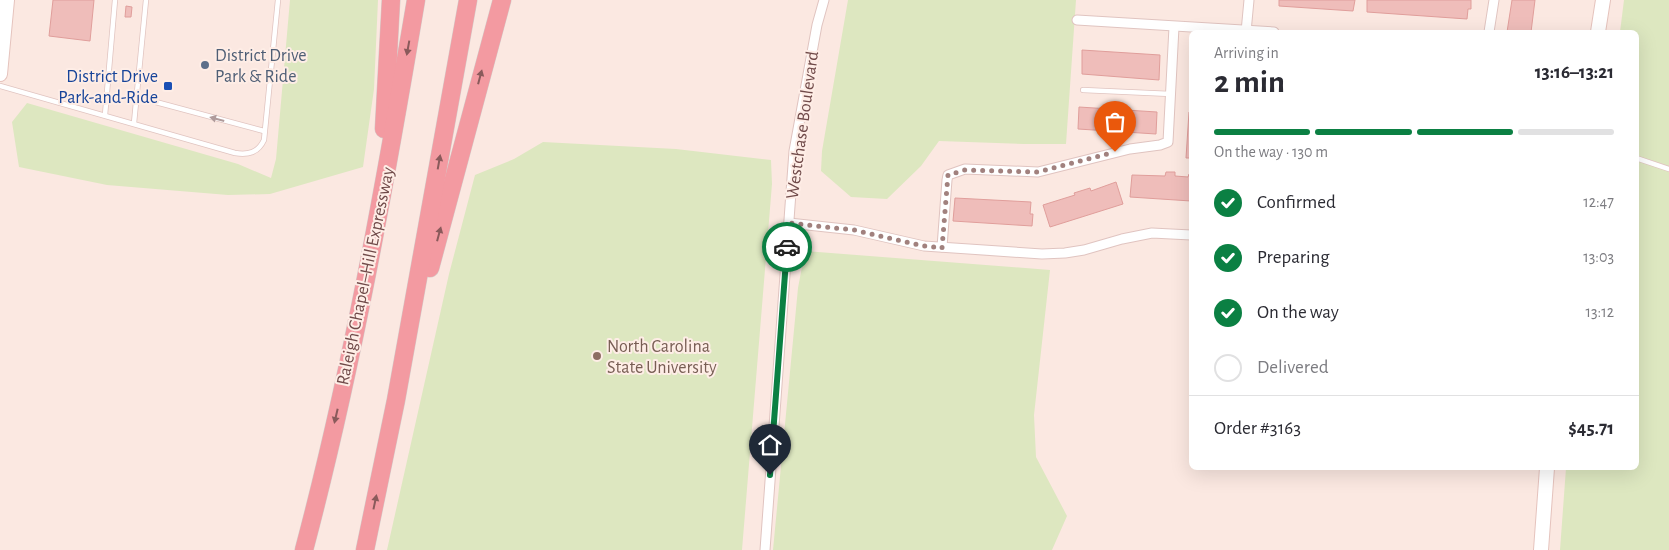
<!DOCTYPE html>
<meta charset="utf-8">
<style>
:root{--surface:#fff;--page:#f2f2f3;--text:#2b2b33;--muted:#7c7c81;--line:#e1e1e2;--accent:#0b8043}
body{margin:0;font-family:"Alegreya Sans",sans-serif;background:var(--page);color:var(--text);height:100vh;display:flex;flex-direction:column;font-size:19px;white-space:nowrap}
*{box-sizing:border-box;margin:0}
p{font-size:16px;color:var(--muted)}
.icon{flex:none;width:28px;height:28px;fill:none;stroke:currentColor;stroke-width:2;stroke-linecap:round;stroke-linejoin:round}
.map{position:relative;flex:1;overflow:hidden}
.details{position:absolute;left:1189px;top:30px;width:450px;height:440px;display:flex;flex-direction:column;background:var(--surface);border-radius:8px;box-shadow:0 5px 20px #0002}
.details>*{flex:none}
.pin{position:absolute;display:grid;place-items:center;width:42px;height:42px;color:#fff;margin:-51px -21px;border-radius:50% 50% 50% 0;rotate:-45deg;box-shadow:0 0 5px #0007}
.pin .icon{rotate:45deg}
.courier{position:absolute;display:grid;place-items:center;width:50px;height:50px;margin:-25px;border:4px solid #0b8043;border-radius:50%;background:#fff;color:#222;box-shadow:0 1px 6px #0007}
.headline em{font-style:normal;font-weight:700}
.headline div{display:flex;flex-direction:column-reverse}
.headline{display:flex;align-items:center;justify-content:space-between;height:85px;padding:0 25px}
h1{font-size:32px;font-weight:700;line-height:38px}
.bar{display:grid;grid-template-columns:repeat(4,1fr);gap:8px 5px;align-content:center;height:60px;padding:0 25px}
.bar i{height:6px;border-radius:4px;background:var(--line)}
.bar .active{background:var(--accent)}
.bar p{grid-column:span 4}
.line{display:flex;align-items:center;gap:12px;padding:0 25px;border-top:1px solid var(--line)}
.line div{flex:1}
ol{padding:0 25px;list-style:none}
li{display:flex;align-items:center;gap:15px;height:55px}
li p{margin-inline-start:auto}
li .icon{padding:5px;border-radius:50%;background:var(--accent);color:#fff;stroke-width:4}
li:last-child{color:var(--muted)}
li i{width:28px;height:28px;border:2px solid var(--line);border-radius:50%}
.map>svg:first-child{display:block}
</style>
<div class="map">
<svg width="1669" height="550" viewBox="0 0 1669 550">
<rect width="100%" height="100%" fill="#fbe8e1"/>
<!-- green -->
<g fill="#dde7c0">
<polygon points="290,0 378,0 374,89 363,167 270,194 228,195 107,185 19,167 12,122 27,103 238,164 271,178 276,159"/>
<polygon points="848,0 1076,0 1066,144 1024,144 939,141 921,166 887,199 851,197 821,171 822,151"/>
<polygon points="1624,0 1669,0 1669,550 1560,550 1566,468 1636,468 1636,32 1620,32"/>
<polygon points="543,142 676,149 771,160 772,184 742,550 387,550 449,274 475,175 514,159"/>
<polygon points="805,251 1050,270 1034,415 1036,457 1067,516 1052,550 773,550 798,288"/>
</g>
<!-- building -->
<g fill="#efbdba" stroke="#e09e9b">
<polygon points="53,0 94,0 90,41 49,36"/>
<polygon points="1279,0 1355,0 1353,11 1279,6"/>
<polygon points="1367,0 1471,0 1471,9 1468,9 1467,19 1367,12"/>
<polygon points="1512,0 1535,0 1531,32 1507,32"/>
<polygon points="126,6 132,7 131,17 125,17"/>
<polygon points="1082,50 1160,55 1159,80 1082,74"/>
<polygon points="1079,107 1157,112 1156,134 1078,129"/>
<polygon points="1189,112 1191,112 1191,158 1186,158"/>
<polygon points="1166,172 1175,172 1175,176 1188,177 1189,174 1191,174 1191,201 1130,197 1132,175 1165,176"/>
<polygon points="1116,182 1123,204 1050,227 1043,205 1075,195 1074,193 1090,188 1091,191"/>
<polygon points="955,198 1031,202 1030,214 1033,214 1032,226 953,221"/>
</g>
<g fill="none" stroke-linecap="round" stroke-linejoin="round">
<defs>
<g id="lane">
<path d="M0 86 235 153C248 155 258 153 264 140L278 0"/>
<polyline points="1083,90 1171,94"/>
<polyline points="137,97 264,131"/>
<polyline points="105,115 115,0"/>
<polyline points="134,123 146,0"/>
<polyline points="1636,158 1669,169"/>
</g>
<g id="street">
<polyline points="1077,20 1274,32"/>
<polyline points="1246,32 1249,0"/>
<polyline points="1489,32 1494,0"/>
<polyline points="789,223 854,230 924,246 1042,254 1065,253 1084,250 1122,239 1152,233 1191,235"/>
<polyline points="942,247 947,180 948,175 965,169 1038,172 1130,149 1160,145 1168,142 1174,27"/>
<polyline points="765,550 794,151 817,25 824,0"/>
</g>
<g id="secondary">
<polyline points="1598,32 1603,0"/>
<polyline points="0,74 7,0"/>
<polyline points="1541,550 1547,468"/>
</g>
<g id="highway">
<polyline points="384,129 391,0"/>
<polyline points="430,268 502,0"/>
<path d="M304 550C352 369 385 184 416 0"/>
<polyline points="365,550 396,400 468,0"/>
</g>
</defs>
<!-- lane casing -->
<use href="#lane" stroke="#e0c4c0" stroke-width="6"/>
<!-- street casing -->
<use href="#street" stroke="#e0c4c0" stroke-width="11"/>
<!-- secondary casing -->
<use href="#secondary" stroke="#e5c3bd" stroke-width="16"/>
<!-- highway casing -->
<use href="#highway" stroke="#d4c9c8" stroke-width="19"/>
<!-- lane -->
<use href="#lane" stroke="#fff" stroke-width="4.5"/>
<!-- street -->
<use href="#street" stroke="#fff" stroke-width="9"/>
<!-- secondary -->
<use href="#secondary" stroke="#fff" stroke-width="14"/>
<!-- highway -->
<use href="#highway" stroke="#f39aa1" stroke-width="18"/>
</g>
<!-- one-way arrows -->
<defs><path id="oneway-solid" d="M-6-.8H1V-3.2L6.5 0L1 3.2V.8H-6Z" transform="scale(1.25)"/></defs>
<g fill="#8a5a5b">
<use href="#oneway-solid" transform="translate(408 48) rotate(100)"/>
<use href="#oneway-solid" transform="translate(480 77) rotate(-75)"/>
<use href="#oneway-solid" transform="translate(439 162) rotate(-80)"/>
<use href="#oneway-solid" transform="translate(439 234) rotate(-75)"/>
<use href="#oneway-solid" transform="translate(336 416) rotate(103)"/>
<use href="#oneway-solid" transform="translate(375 502) rotate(-78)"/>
</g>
<use fill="#b09b9b" href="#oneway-solid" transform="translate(217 119) rotate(-165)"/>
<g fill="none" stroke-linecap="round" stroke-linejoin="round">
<!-- done -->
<polyline stroke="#a1817e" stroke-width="5" stroke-dasharray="0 9" points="787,247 789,223 854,230 924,246 942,248 948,175 965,170 1038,172 1115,152"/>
<!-- route -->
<polyline stroke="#0b8043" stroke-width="6" points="770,475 787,247"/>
</g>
<!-- markers -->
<circle fill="#5c6f8a" stroke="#feede6" stroke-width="2" cx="205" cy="65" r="5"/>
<rect fill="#1a4fb4" stroke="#feede6" stroke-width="2" x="163" y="81" width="10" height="10" rx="2.5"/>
<circle fill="#8d6e63" stroke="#feede6" stroke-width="2" cx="597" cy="356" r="5"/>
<g text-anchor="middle" stroke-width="4" stroke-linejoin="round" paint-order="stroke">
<!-- service labels -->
<g font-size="18" fill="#4e5e75" stroke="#feede6" text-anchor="start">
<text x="215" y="61">District Drive<tspan x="215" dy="21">Park &amp; Ride</tspan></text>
</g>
<!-- transit labels -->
<g font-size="18" fill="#164399" stroke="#feede6" text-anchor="end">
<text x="158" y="82">District Drive<tspan x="158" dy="21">Park-and-Ride</tspan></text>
</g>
<!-- street labels -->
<g font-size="18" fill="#704a49" stroke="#feede6">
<text transform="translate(802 125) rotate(-82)" y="6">Westchase Boulevard</text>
<text transform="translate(365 276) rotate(-78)" y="6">Raleigh Chapel–Hill Expressway</text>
</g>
<!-- education labels -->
<g font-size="18" fill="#785e54" stroke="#feede6" text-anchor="start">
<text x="607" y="352">North Carolina<tspan x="607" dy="21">State University</tspan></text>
</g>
</g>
</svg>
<div class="pin" style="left:1115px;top:152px;background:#ea580c"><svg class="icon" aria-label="bag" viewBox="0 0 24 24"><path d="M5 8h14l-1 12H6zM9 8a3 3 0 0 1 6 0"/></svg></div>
<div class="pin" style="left:770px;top:475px;background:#1f2937"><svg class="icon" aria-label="home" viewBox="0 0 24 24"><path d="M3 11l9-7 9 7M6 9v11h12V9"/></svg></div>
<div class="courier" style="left:787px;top:247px"><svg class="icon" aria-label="car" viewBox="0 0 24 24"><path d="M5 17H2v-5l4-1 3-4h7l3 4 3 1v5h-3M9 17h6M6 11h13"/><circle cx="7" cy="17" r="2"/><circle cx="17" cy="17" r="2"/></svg></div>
<section class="details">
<div class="headline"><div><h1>2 min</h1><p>Arriving in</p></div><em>13:16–13:21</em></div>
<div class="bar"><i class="active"></i><i class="active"></i><i class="active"></i><i></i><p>On the way · 130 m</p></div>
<ol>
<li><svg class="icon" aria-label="check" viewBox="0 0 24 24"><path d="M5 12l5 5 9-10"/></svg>Confirmed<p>12:47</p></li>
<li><svg class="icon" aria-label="check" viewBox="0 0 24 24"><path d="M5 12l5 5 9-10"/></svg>Preparing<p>13:03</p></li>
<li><svg class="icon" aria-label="check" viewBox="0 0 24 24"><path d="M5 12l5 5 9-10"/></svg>On the way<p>13:12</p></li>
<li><i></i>Delivered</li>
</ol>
<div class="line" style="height:65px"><div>Order #3163</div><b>$45.71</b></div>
</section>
</div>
